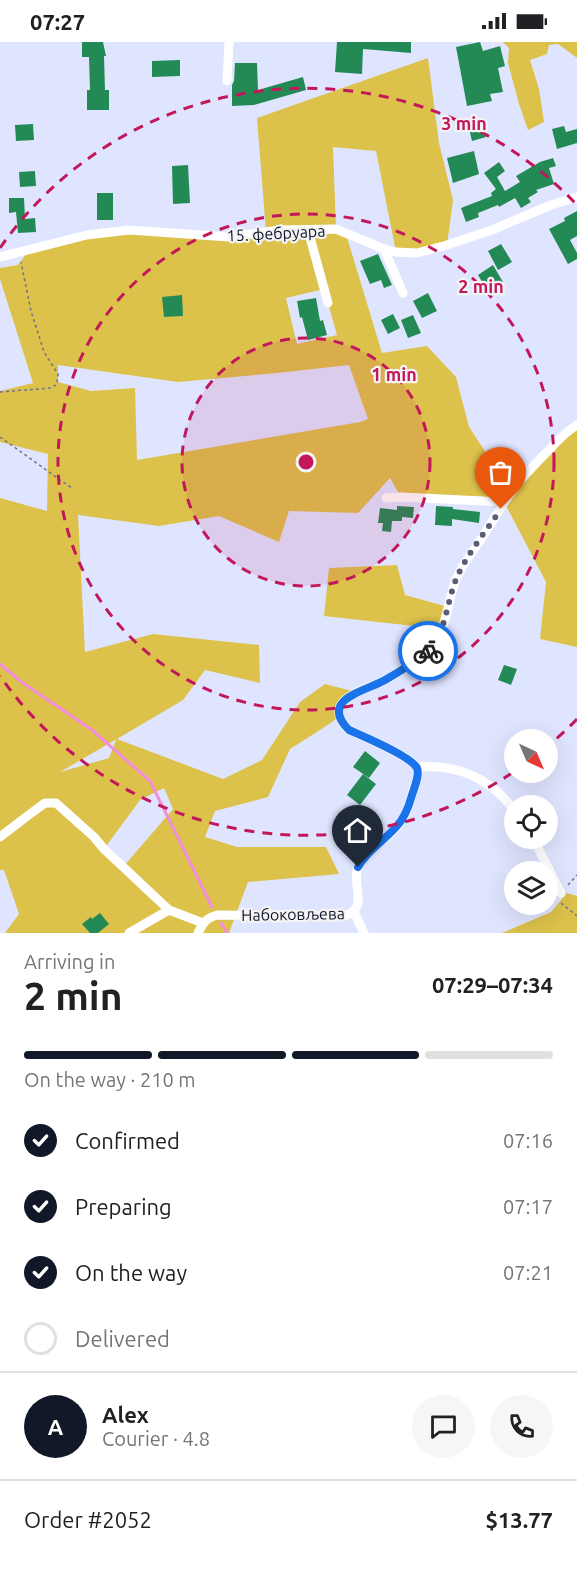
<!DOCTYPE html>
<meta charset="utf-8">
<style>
:root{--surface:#fff;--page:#f6f6f6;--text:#202124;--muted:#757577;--line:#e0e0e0;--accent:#111827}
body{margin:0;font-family:Ubuntu,sans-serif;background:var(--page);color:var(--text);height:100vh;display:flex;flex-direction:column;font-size:22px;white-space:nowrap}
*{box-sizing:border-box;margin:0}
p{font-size:20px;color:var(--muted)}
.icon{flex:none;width:33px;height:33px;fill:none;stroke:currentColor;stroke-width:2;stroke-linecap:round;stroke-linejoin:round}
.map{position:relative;height:891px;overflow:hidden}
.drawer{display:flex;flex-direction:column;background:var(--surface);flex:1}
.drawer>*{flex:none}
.needle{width:39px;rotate:136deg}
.buttons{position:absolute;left:504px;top:687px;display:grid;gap:12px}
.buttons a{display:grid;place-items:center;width:54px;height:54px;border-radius:50%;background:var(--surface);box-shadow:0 6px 24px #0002;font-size:30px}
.pin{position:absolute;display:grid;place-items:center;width:51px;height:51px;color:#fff;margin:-62px -26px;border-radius:50% 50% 50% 0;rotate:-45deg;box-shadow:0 0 6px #0007}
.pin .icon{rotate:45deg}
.courier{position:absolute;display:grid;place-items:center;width:60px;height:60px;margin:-30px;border:4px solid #1a73e8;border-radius:50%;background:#fff;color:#222;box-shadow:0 2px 8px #0007}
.overview em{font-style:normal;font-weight:600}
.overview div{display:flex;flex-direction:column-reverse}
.overview{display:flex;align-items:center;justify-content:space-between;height:102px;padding:0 24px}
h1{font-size:39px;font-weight:600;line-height:45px}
.bar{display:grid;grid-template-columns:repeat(4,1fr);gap:9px 6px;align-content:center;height:72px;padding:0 24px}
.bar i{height:8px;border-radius:4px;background:var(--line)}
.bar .on{background:var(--accent)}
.bar p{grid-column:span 4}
.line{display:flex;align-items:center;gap:15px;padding:0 24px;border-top:2px solid var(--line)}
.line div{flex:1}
.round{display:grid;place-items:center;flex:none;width:63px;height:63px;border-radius:32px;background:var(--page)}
ol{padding:0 24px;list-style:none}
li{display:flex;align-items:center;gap:18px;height:66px}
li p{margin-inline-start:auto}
li .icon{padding:6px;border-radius:50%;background:var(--accent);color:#fff;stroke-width:4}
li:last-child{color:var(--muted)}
li i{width:33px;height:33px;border:3px solid var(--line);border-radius:50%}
.status{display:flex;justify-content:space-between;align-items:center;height:42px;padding:0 30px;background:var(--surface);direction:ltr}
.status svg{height:16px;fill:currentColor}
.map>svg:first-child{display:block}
</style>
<div class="status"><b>07:27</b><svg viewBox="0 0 49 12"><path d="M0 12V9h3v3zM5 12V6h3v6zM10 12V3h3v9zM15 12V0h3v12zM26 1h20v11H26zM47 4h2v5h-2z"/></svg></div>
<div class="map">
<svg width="577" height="891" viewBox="0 0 577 891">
<rect width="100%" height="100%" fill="#e0e5ff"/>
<!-- green -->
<g fill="#dcc14a" fill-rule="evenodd">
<polygon points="503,0 577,0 577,16 558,2 549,3 547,12 530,18 539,47 544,80 528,88 519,62 508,21 509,6"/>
<path d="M428 16 439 101 453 158 447 203 396 210 376 109 333 105 336 187 346 192 382 311 427 304 456 335 469 385 512 450 577 383V605L540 597 546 540 504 460 401 455 390 436 358 471 289 469 279 500 219 474 159 484 78 473 85 610 153 592 259 603 260 641 205 628 183 658 117 697 223 737 262 718 300 660 325 642 356 650 344 658 339 675 320 688 290 707 268 755 215 769 205 795 237 805H326L339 832 248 840 229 891H5L19 872 4 828H0V456L47 469 48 412 0 400V349L33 341 0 237V226L18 223 30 207 129 188 200 192 266 190 257 76ZM324 247 337 293 297 302 286 256ZM58 323 178 340 277 331 349 323 368 377 360 380 137 418 135 346 91 349 58 340ZM116 698 109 716 60 730 115 698ZM164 746 173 767 123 825 104 807 140 758Z"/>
<polygon points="397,523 405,553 448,565 441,587 324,574 329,526"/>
<polygon points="567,851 577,854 577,891 502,891 551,870"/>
</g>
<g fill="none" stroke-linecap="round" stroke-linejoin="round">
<!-- stream -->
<g stroke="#f28eda" stroke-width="3">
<polyline points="0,622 20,639 92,688 150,739 212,865"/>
<polyline points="221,881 227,891"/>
</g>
</g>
<!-- building -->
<g fill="#238955">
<polygon points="82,0 103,0 106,14 104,14 105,48 109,48 109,68 87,68 87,48 90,48 89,15 82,15"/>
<polygon points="337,0 411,0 411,11 363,7 362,32 335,30"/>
<polygon points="480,0 483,9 500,4 505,24 498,26 503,50 490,52 492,59 467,64 456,5"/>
<polygon points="180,18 180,34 152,35 152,19"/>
<polygon points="235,21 257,21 258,48 303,35 306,48 254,63 232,64 232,43 234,39"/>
<polygon points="482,79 486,95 472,99 468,82"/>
<polygon points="33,82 34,98 16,99 15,83"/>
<polygon points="564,84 566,90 577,87 577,101 557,107 552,87"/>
<polygon points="474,109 479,132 453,141 447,116"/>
<polygon points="553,116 556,124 549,126 554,142 536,148 538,150 528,156 531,160 521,166 515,156 499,165 498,163 478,171 479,175 466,180 461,166 492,154 491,151 496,147 484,131 499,120 505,129 497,135 505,149 520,140 516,134 540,120"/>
<polygon points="188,123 190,161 173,162 172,124"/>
<polygon points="35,129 36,144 20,145 19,130"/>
<rect x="97" y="151" width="16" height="27"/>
<polygon points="9,156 24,156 25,177 35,176 36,190 18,191 16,170 9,171"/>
<polygon points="577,169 577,194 570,198 577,211 577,217 568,222 549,187 565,179 564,176"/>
<polygon points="501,202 512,220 498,228 488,209"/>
<polygon points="378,212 392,243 384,246 381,238 370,242 360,219"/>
<polygon points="493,223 503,240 488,249 478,233"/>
<polygon points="428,251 437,269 422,276 413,259"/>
<polygon points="182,253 183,274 164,275 162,255"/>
<polygon points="316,256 320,279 323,278 327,293 308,298 302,275 300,276 297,259"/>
<polygon points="393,272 400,286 388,292 381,278"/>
<polygon points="413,273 421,291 408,296 401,278"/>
<polygon points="397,464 414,465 413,476 402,475 402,479 392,479 391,490 382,489 383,481 378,481 380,466 397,468"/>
<polygon points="436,464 453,465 453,467 480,470 479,481 452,477 452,484 435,483"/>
<polygon points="504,623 517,627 511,643 498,638"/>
<polygon points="365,709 380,721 369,736 353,725"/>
<polygon points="363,732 376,742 360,763 347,753"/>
<polygon points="100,871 109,882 98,891 90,891 82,882 91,875 92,877"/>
</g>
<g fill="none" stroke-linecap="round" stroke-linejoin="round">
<!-- path -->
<g stroke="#6f738b" stroke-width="1.5" stroke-dasharray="3 3" stroke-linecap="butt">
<polyline points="0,350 51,346 57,342 58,332 44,310 31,269 21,220"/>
<polyline points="0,395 73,447"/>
<polyline points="568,843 577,833"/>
<polyline points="561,861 577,874"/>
</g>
<!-- minor -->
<g stroke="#fff" stroke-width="9">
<polyline points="227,39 229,0"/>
<polyline points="308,188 328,261"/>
<polyline points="384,207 403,251"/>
<polyline points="0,215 87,193 129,188 229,195 279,188 336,187 384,207 396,210 417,211 447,203 492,188 551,163 577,155"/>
<polyline points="386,456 401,455 504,460"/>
<path d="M417 725C457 722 490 736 514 768"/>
<polyline points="0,795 30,772 45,761 56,761 94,795 104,807 169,868 203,881"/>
<polyline points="533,796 561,851"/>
<polyline points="354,870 364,891"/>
<polyline points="129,891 169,868"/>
<path d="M198 891C203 881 206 876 217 873L344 874C370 867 351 842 358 824 364 810 380 801 391 791 403 780 408 768 412 752 414 745 420 732 417 725 410 714 362 694 349 688 319 658 363 649 383 639 400 630 418 619 432 605 445 592 449 555 456 537 463 521 474 508 483 494 494 477 504 460 516 444 526 431 538 419 550 407 558 398 567 389 577 383"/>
</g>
</g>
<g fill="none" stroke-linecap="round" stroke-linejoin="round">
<!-- done -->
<path stroke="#5a5e75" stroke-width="6" stroke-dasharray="0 10.8" d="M428 609C446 592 447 557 457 535 468 511 486 489 501 467"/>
<!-- route -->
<path stroke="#1a73e8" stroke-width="8" d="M358 825C367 808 384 799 396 785 405 776 409 764 412 753 414 746 420 733 417 726 411 714 362 694 349 688 318 657 366 649 385 638 401 629 415 620 428 609"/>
</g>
<!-- distance rings -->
<circle cx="306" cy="420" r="124" fill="#c2185b" fill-opacity=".12"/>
<g fill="none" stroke="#c2185b" stroke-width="3" stroke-dasharray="10 8">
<circle cx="306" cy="420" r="124"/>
<circle cx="306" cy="420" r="248"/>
<path d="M577 677A373 373 0 0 1 548 704M512 731A373 373 0 0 1 0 634M0 206A373 373 0 0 1 577 163"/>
</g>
<g text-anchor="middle" stroke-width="4.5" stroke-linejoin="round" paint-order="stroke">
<!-- street labels -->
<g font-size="16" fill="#12152b" stroke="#f4f4f4">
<text transform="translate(276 191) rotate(-3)" y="6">15. фебруара</text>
<text transform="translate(293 872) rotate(-1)" y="6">Набоковљева</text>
</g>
</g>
<circle cx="306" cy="420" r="9" fill="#c2185b" stroke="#f4f4f4" stroke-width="3"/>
<g font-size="18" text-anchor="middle" font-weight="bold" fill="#c2185b" stroke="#f4f4f4" stroke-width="4.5" stroke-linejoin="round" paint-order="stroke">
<text x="464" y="88">3 min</text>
<text x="481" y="251">2 min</text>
<text x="394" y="339">1 min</text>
</g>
</svg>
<div class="buttons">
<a><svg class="needle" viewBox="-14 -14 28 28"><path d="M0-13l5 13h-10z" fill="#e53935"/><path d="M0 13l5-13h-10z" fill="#757577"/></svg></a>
<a><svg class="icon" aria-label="locate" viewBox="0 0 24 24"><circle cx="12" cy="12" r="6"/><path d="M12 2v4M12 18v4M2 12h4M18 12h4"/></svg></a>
<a><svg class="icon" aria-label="layers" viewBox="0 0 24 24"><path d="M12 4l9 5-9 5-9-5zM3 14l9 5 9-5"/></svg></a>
</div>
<div class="pin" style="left:501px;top:467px;background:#ea580c"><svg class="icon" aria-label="bag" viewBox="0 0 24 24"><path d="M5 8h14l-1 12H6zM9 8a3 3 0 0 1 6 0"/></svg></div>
<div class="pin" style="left:358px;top:825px;background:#1f2937"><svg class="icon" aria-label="home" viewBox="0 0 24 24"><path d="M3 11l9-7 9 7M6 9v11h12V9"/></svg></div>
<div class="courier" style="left:428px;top:609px"><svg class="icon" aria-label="bike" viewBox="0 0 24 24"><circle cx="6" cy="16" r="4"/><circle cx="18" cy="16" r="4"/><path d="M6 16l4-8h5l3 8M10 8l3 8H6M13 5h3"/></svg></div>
</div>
<section class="drawer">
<div class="overview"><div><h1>2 min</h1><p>Arriving in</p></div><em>07:29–07:34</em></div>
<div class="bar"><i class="on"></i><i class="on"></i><i class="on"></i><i></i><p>On the way · 210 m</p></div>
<ol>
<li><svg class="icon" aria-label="check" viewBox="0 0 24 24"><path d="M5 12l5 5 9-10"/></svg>Confirmed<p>07:16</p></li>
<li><svg class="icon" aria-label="check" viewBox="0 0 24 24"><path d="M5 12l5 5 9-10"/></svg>Preparing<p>07:17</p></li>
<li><svg class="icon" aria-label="check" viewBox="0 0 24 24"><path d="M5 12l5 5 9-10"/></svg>On the way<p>07:21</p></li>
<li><i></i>Delivered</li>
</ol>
<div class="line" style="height:108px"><b class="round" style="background:var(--accent);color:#fff">A</b><div><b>Alex</b><p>Courier · 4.8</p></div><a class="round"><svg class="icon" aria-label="chat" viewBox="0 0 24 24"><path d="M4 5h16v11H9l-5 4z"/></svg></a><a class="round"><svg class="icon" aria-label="phone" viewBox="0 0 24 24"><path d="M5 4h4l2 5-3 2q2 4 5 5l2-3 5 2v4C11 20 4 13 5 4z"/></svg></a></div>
<div class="line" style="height:78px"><div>Order #2052</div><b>$13.77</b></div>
</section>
